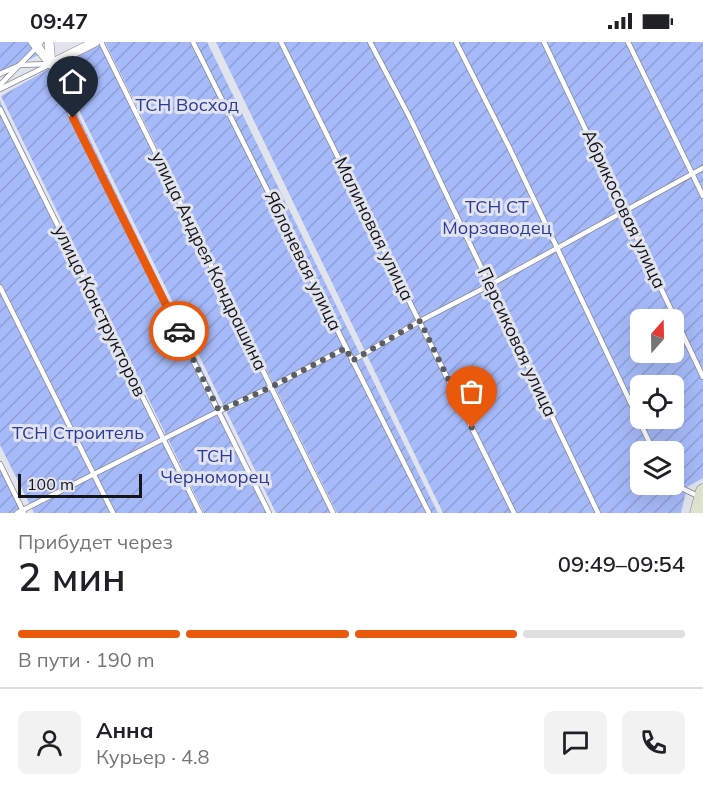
<!DOCTYPE html>
<html lang="ru">
<meta charset="utf-8">
<style>
:root{--surface:#fff;--page:#f2f2f2;--text:#202124;--muted:#757577;--line:#e0e0e0;--accent:#ea580c}
body{margin:0;font-family:Mulish,sans-serif;background:var(--page);color:var(--text);height:100vh;display:flex;flex-direction:column;font-size:22px;white-space:nowrap}
*{box-sizing:border-box;margin:0}
p{font-size:20px;color:var(--muted)}
.icon{flex:none;width:33px;height:33px;fill:none;stroke:currentColor;stroke-width:2;stroke-linecap:round;stroke-linejoin:round}
.map{position:relative;height:471px;overflow:hidden}
.sheet{display:flex;flex-direction:column;background:var(--surface);flex:1}
.sheet>*{flex:none}
.needle{width:39px;rotate:20deg}
.fabs{position:absolute;left:630px;top:267px;display:grid;gap:12px}
.fabs a{display:grid;place-items:center;width:54px;height:54px;border-radius:9px;background:var(--surface);box-shadow:0 6px 24px #0002;font-size:30px}
.scale{position:absolute;left:18px;bottom:15px;width:124px;box-sizing:border-box;padding-left:6px;border:3px solid #141518;border-top:0;font-size:16px;line-height:21px;white-space:nowrap;color:#141518;-webkit-text-stroke:4px #e1e4ed;paint-order:stroke}
.pin{position:absolute;display:grid;place-items:center;width:51px;height:51px;color:#fff;margin:-62px -26px;border-radius:50% 50% 50% 0;rotate:-45deg;box-shadow:0 0 6px #0007}
.pin .icon{rotate:45deg}
.courier{position:absolute;display:grid;place-items:center;width:60px;height:60px;margin:-30px;border:4px solid #ea580c;border-radius:50%;background:#fff;color:#222;box-shadow:0 2px 8px #0007}
.summary em{font-style:normal;font-weight:600}
.summary div{display:flex;flex-direction:column-reverse}
.summary{display:flex;align-items:center;justify-content:space-between;height:102px;padding:0 18px}
h1{font-size:39px;font-weight:600;line-height:45px}
.bar{display:grid;grid-template-columns:repeat(4,1fr);gap:9px 6px;align-content:center;height:72px;padding:0 18px}
.bar i{height:8px;border-radius:4px;background:var(--line)}
.bar .current{background:var(--accent)}
.bar p{grid-column:span 4}
.line{display:flex;align-items:center;gap:15px;padding:0 18px;border-top:2px solid var(--line)}
.line div{flex:1}
.round{display:grid;place-items:center;flex:none;width:63px;height:63px;border-radius:9px;background:var(--page)}
.status{display:flex;justify-content:space-between;align-items:center;height:42px;padding:0 30px;background:var(--surface);direction:ltr}
.status svg{height:16px;fill:currentColor}
.map>svg:first-child{display:block}
</style>
<div class="status"><b>09:47</b><svg viewBox="0 0 49 12"><path d="M0 12V9h3v3zM5 12V6h3v6zM10 12V3h3v9zM15 12V0h3v12zM26 1h20v11H26zM47 4h2v5h-2z"/></svg></div>
<div class="map">
<svg width="703" height="471" viewBox="0 0 703 471">
<defs>
<pattern id="garden-furrows" width="10" height="10" patternUnits="userSpaceOnUse" patternTransform="scale(1.5)"><rect width="10" height="10" fill="#a6baf9"/><path d="M-1 1l2-2M0 10L10 0M9 11l2-2" fill="none" stroke="#8e9fd5"/></pattern>
</defs>
<rect width="100%" height="100%" fill="#e1e4ed"/>
<!-- garden -->
<g fill="url(#garden-furrows)" fill-rule="evenodd">
<polygon points="0,0 39,0 46,9 0,33"/>
<polygon points="105,0 207,0 438,471 337,471"/>
<path d="M216 0H703V436L687 445 681 471H443ZM640 278H674V310H640ZM640 344H674V376H640ZM640 410H674V442H640Z"/>
<polygon points="100,1 332,471 276,471 57,23"/>
<polygon points="54,24 272,471 204,471 1,54"/>
<polygon points="0,59 200,471 34,471 0,403"/>
<polygon points="0,421 25,471 0,471"/>
</g>
<g fill="none" stroke-linecap="round" stroke-linejoin="round">
<defs>
<g id="lane">
<polyline points="101,0 333,471"/>
<polyline points="193,0 429,471"/>
<polyline points="281,0 514,471"/>
<polyline points="370,0 410,76 598,471"/>
<polyline points="456,0 510,107 654,410"/>
<polyline points="544,0 703,335"/>
<polyline points="628,0 703,154"/>
<polyline points="51,22 62,55 269,471"/>
<polyline points="0,32 20,23 48,22"/>
<polyline points="0,43 37,5 41,0"/>
<polyline points="0,47 51,22"/>
<polyline points="0,67 200,471"/>
<polyline points="0,245 113,471"/>
<polyline points="352,319 420,279 490,243 703,126"/>
<polyline points="0,422 24,471"/>
<polyline points="673,442 700,455"/>
<polyline points="17,471 219,369 271,345 346,306"/>
</g>
<g id="street">
<polyline points="33,0 51,22"/>
<polyline points="49,0 51,22"/>
<polyline points="51,22 95,0"/>
</g>
<polyline id="secondary" points="697,471 703,449"/>
</defs>
<!-- lane casing -->
<use href="#lane" stroke="#858890" stroke-width="6"/>
<!-- street casing -->
<use href="#street" stroke="#858890" stroke-width="10"/>
<!-- secondary casing -->
<use href="#secondary" stroke="#858890" stroke-width="15"/>
<!-- lane -->
<use href="#lane" stroke="#fff" stroke-width="4.5"/>
<!-- street -->
<use href="#street" stroke="#fff" stroke-width="9"/>
<!-- secondary -->
<use href="#secondary" stroke="#dde3ce" stroke-width="14"/>
</g>
<g fill="none" stroke-linecap="round" stroke-linejoin="round">
<!-- done -->
<polyline stroke="#5c5d63" stroke-width="6" stroke-dasharray="0 10.8" points="179,289 219,369 271,345 346,306 352,319 420,279 472,386"/>
<!-- route -->
<polyline stroke="#ea580c" stroke-width="8" points="73,76 179,289"/>
</g>
<g text-anchor="middle" stroke-width="6" stroke-linejoin="round" paint-order="stroke">
<!-- park labels -->
<g font-size="18" fill="#2c3a9a" stroke="#e1e4ed">
<text x="187" y="69">ТСН Восход</text>
<text x="497" y="171">ТСН СТ<tspan x="497" dy="21">Морзаводец</tspan></text>
<text x="78" y="397">ТСН Строитель</text>
<text x="215" y="420">ТСН<tspan x="215" dy="21">Черноморец</tspan></text>
</g>
<!-- street labels -->
<g font-size="18" fill="#141518" stroke="#e1e4ed">
<text transform="translate(624 167) rotate(65)" y="6">Абрикосовая улица</text>
<text transform="translate(374 187) rotate(64)" y="6">Малиновая улица</text>
<text transform="translate(209 219) rotate(64)" y="6">улица Андрея Кондрашина</text>
<text transform="translate(303 219) rotate(64)" y="6">Яблоневая улица</text>
<text transform="translate(100 269) rotate(64)" y="6">улица Конструкторов</text>
<text transform="translate(517 300) rotate(65)" y="6">Персиковая улица</text>
</g>
</g>
</svg>
<div class="fabs">
<a><svg class="needle" viewBox="-14 -14 28 28"><path d="M0-13l5 13h-10z" fill="#e53935"/><path d="M0 13l5-13h-10z" fill="#757577"/></svg></a>
<a><svg class="icon" aria-label="locate" viewBox="0 0 24 24"><circle cx="12" cy="12" r="6"/><path d="M12 2v4M12 18v4M2 12h4M18 12h4"/></svg></a>
<a><svg class="icon" aria-label="layers" viewBox="0 0 24 24"><path d="M12 4l9 5-9 5-9-5zM3 14l9 5 9-5"/></svg></a>
</div>
<div class="scale">100 m</div>
<div class="pin" style="left:472px;top:386px;background:#ea580c"><svg class="icon" aria-label="bag" viewBox="0 0 24 24"><path d="M5 8h14l-1 12H6zM9 8a3 3 0 0 1 6 0"/></svg></div>
<div class="pin" style="left:73px;top:76px;background:#1f2937"><svg class="icon" aria-label="home" viewBox="0 0 24 24"><path d="M3 11l9-7 9 7M6 9v11h12V9"/></svg></div>
<div class="courier" style="left:179px;top:289px"><svg class="icon" aria-label="car" viewBox="0 0 24 24"><path d="M5 17H2v-5l4-1 3-4h7l3 4 3 1v5h-3M9 17h6M6 11h13"/><circle cx="7" cy="17" r="2"/><circle cx="17" cy="17" r="2"/></svg></div>
</div>
<section class="sheet">
<div class="summary"><div><h1>2 мин</h1><p>Прибудет через</p></div><em>09:49–09:54</em></div>
<div class="bar"><i class="current"></i><i class="current"></i><i class="current"></i><i></i><p>В пути · 190 m</p></div>
<div class="line" style="height:108px"><a class="round"><svg class="icon" aria-label="person" viewBox="0 0 24 24"><circle cx="12" cy="8" r="4"/><path d="M4 21q1-7 8-7t8 7"/></svg></a><div><b>Анна</b><p>Курьер · 4.8</p></div><a class="round"><svg class="icon" aria-label="chat" viewBox="0 0 24 24"><path d="M4 5h16v11H9l-5 4z"/></svg></a><a class="round"><svg class="icon" aria-label="phone" viewBox="0 0 24 24"><path d="M5 4h4l2 5-3 2q2 4 5 5l2-3 5 2v4C11 20 4 13 5 4z"/></svg></a></div>
</section>
